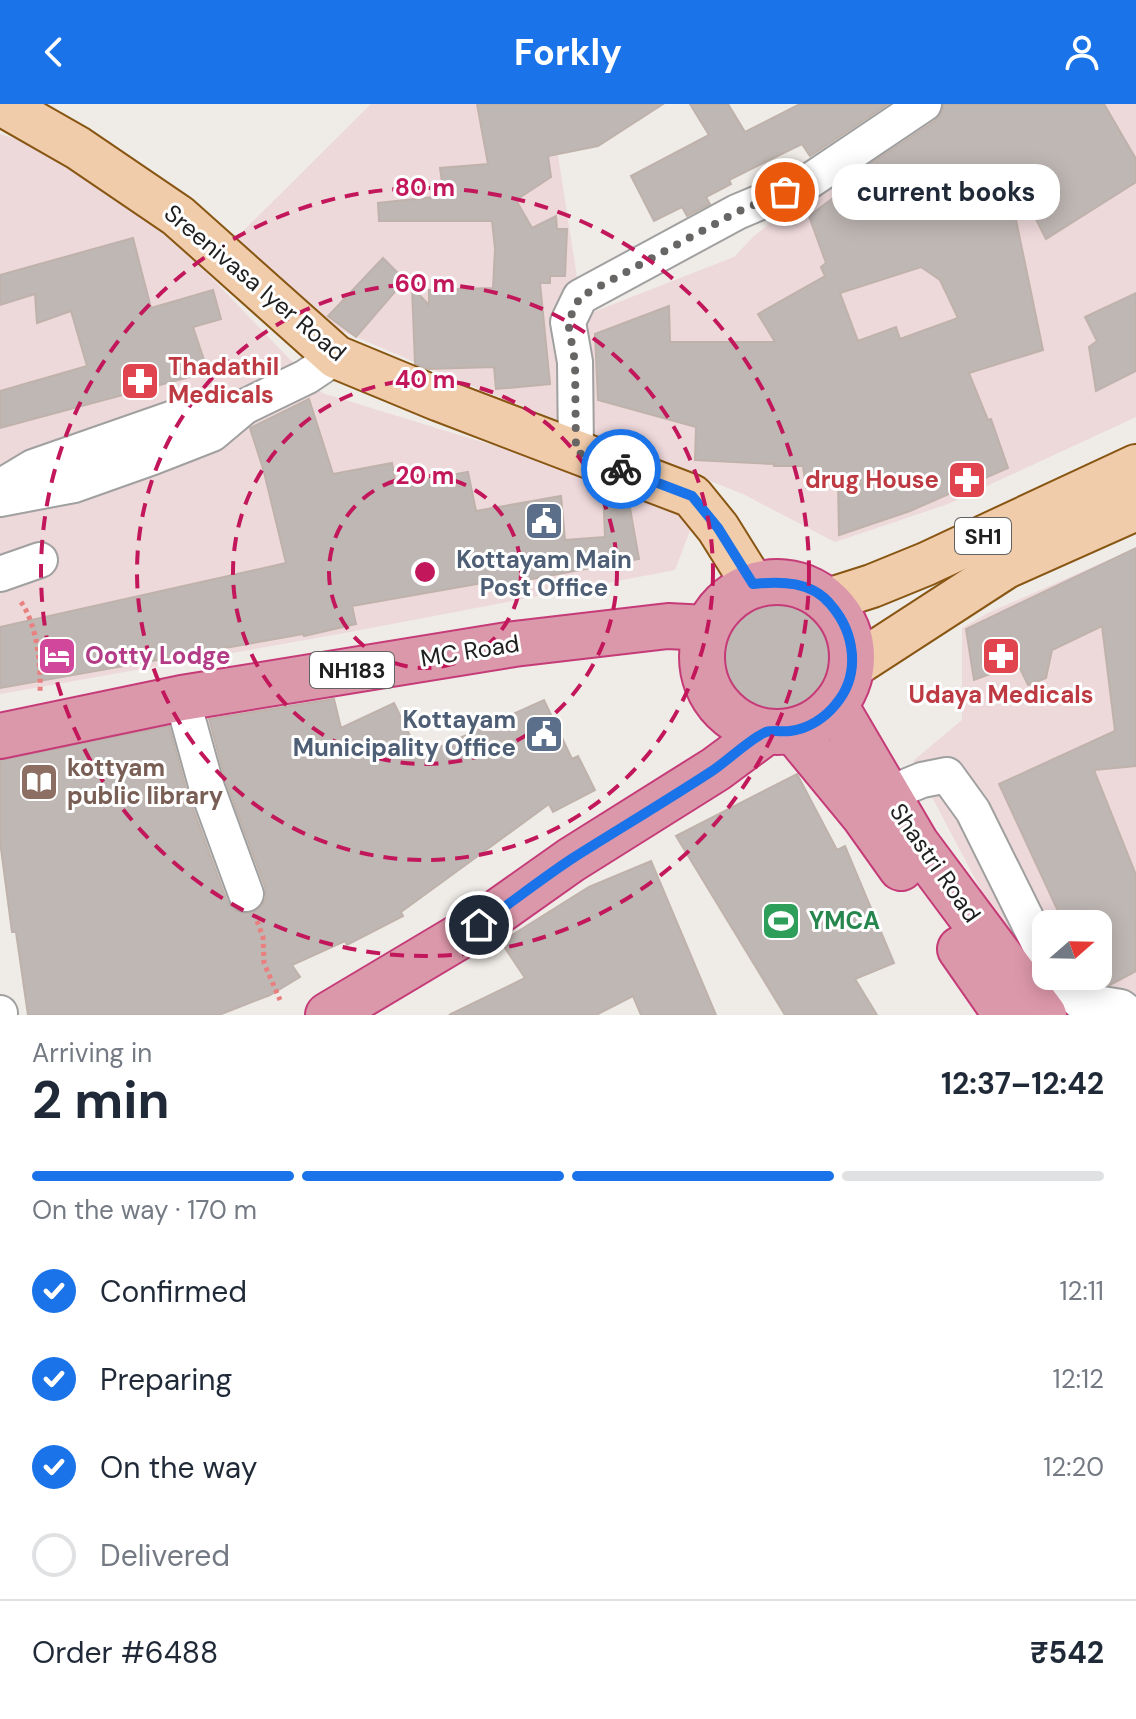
<!DOCTYPE html>
<meta charset="utf-8">
<style>
:root{--surface:#fff;--page:#f6f6f7;--text:#1f2937;--muted:#747a83;--line:#e0e1e3;--accent:#1a73e8}
body{margin:0;font-family:"DM Sans",sans-serif;background:var(--page);color:var(--text);height:100vh;display:flex;flex-direction:column;font-size:30px;white-space:nowrap}
*{box-sizing:border-box;margin:0}
p{font-size:26px;color:var(--muted)}
.icon{flex:none;width:44px;height:44px;fill:none;stroke:currentColor;stroke-width:2;stroke-linecap:round;stroke-linejoin:round}
.map{position:relative;height:911px;overflow:hidden}
.sheet{display:flex;flex-direction:column;background:var(--surface);flex:1}
.sheet>*{flex:none}
.needle{width:52px;rotate:70deg}
.fabs{position:absolute;left:1032px;top:806px;display:grid;gap:16px}
.fabs a{display:grid;place-items:center;width:80px;height:80px;border-radius:16px;background:var(--surface);box-shadow:0 4px 20px #0003;font-size:40px}
.pin{position:absolute;display:grid;place-items:center;width:68px;height:68px;color:#fff;margin:-34px;border:4px solid #fff;border-radius:50%;box-shadow:0 2px 8px #0007}
.courier{position:absolute;display:grid;place-items:center;width:80px;height:80px;margin:-40px;border:6px solid #1a73e8;border-radius:50%;background:#fff;color:#222;box-shadow:0 2px 10px #0007}
.bubble{position:absolute;height:56px;border-radius:24px;background:var(--surface);box-shadow:0 4px 20px #0003;font-size:26px;font-weight:700;line-height:56px;text-align:center}
.overview em{font-style:normal;font-weight:700}
.overview div{display:flex;flex-direction:column-reverse}
.overview{display:flex;align-items:center;justify-content:space-between;height:136px;padding:0 32px}
h1{font-size:52px;font-weight:700;line-height:60px}
.bar{display:grid;grid-template-columns:repeat(4,1fr);gap:12px 8px;align-content:center;height:96px;padding:0 32px}
.bar i{height:10px;border-radius:6px;background:var(--line)}
.bar .on{background:var(--accent)}
.bar p{grid-column:span 4}
.line{display:flex;align-items:center;gap:20px;padding:0 32px;border-top:2px solid var(--line)}
.line div{flex:1}
ol{padding:0 32px;list-style:none}
li{display:flex;align-items:center;gap:24px;height:88px}
li p{margin-inline-start:auto}
li .icon{padding:8px;border-radius:50%;background:var(--accent);color:#fff;stroke-width:4}
li:last-child{color:var(--muted)}
li i{width:44px;height:44px;border:4px solid var(--line);border-radius:50%}
header{display:flex;justify-content:space-between;align-items:center;height:104px;padding:0 32px;background:var(--accent);color:#fff;font-size:36px;font-weight:700}
.map>svg:first-child{display:block}
</style>
<header><svg class="icon" aria-label="back" viewBox="0 0 24 24"><path d="M15 5l-7 7 7 7"/></svg>Forkly<svg class="icon" aria-label="person" viewBox="0 0 24 24"><circle cx="12" cy="8" r="4"/><path d="M4 21q1-7 8-7t8 7"/></svg></header>
<div class="map">
<svg width="1136" height="911" viewBox="0 0 1136 911">
<rect width="100%" height="100%" fill="#efebe7"/>
<!-- commercial -->
<g fill="#edd8da">
<polygon points="371,0 550,0 583,212 734,153 754,132 909,12 928,0 1136,0 1136,313 948,400 835,438 743,390 462,278 323,219 236,134"/>
<polygon points="0,30 54,47 159,119 322,289 669,395 692,421 675,466 339,530 0,590"/>
<polygon points="1136,444 1136,911 1047,872 1098,872 1098,820 1046,820 1046,870 990,803 913,657 962,616 962,524 988,509"/>
</g>
<!-- building -->
<g fill="#bfb7b4" stroke="#bfb2ab" stroke-width="2" fill-rule="evenodd">
<polygon points="477,0 663,0 598,42 548,52 551,73 516,96 532,124 556,112 557,125 567,125 565,172 550,172 550,179 540,179 550,280 496,285 494,263 428,265 415,260 412,183 429,201 429,186 493,184 495,145 492,117 379,117 378,99 444,92 440,64 488,60"/>
<polygon points="690,0 728,0 745,28 800,0 888,0 810,52 802,40 729,76 731,80 706,93 710,100 687,112 682,103 654,117 631,72 709,31"/>
<path d="M944 0H1104L1136 55V78L1046 135 1009 62 1005 63 1043 246 969 269 988 316 991 315 1008 364 910 407 839 431 838 380 806 384 803 362H774V360L695 356 696 323 598 296 595 230 669 202 670 238H775L758 210 825 172 821 163 826 159 809 112 837 91 833 85 935 17 942 9ZM921 163 940 176 958 214 900 235 896 223 858 237 840 189Z"/>
<polygon points="133,134 151,204 213,186 221,215 193,223 208,268 0,324 0,287 87,262 71,207 37,219 35,190 0,201 0,171"/>
<polygon points="383,154 405,176 356,233 328,212"/>
<polygon points="1136,189 1136,267 1096,287 1089,243 1097,237 1085,213"/>
<polygon points="309,295 333,370 392,359 396,381 468,368 476,407 561,392 565,436 605,433 603,384 628,393 639,455 495,482 494,477 352,502 356,520 304,532 303,530 0,584 0,523 286,459 264,368 250,324"/>
<polygon points="1136,444 1136,662 1094,666 1136,771 1136,867 1110,881 1098,879 1098,820 1064,820 999,680 1115,627 1102,522 1052,546 1046,574 1028,581 1018,560 974,576 966,525"/>
<polygon points="780,455 813,462 827,471 811,479 805,490 805,504 812,514 824,520 834,519 863,510 868,524 839,543 831,551 828,563 832,577 822,580 814,588 810,600 812,610 802,603 789,603 779,607 762,603 751,608 720,631 693,600 680,559 682,548 706,549 719,546 728,537 732,524 729,512 721,504 697,498 701,491 721,473 741,501 753,504 765,501 774,492 777,480 767,457"/>
<polygon points="334,595 341,624 394,599 420,652 544,596 572,655 578,652 595,686 553,708 549,700 401,808 403,812 347,841 345,837 292,861 300,873 270,891 219,911 28,911 16,828 12,828 0,737 0,656 169,622 187,688 227,797 234,806 242,809 252,809 262,802 266,793 265,783 225,675 209,615"/>
<polygon points="797,670 837,746 845,742 894,859 855,875 877,911 785,911 676,732"/>
<polygon points="651,757 716,911 641,911 633,892 596,911 449,911 525,874 501,838 589,783"/>
</g>
<g fill="none" stroke-linecap="round" stroke-linejoin="round">
<defs>
<g id="minor">
<polyline points="576,348 575,258 568,218 580,193 737,108 808,78 924,0"/>
<polyline points="0,383 33,363 185,310 244,303 306,273 336,253"/>
<polyline points="0,395 74,381 153,353 212,330 243,304"/>
<polyline points="0,470 40,456"/>
<polyline points="182,594 206,681 246,790"/>
<polyline points="888,690 922,676 947,671 973,707 1046,854"/>
<polyline points="1057,872 1078,896 1121,903 1131,911"/>
<polyline points="0,909 0,911"/>
</g>
<g id="major">
<polyline points="1,0 78,44 178,112 336,253 440,296 692,392 718,424 753,480"/>
<polyline points="828,496 872,482 926,460 1136,362"/>
<polyline points="852,563 1006,463 1136,405"/>
</g>
<g id="highway">
<circle cx="777" cy="553" r="75"/>
<polyline points="835,601 916,739 1044,911"/>
<polyline points="794,627 864,712 901,764"/>
<polyline points="0,632 182,594 514,540 668,522 707,524"/>
<polyline points="960,845 1006,911"/>
<polyline points="328,911 479,821 571,756 716,665 766,628"/>
</g>
</defs>
<!-- minor casing -->
<use href="#minor" stroke="#a0a0a0" stroke-width="38"/>
<!-- major casing -->
<use href="#major" stroke="#885613" stroke-width="46"/>
<!-- highway casing -->
<use href="#highway" stroke="#c53b78" stroke-width="48"/>
<!-- path -->
<g stroke="#e97f7e" stroke-width="5" stroke-dasharray="4 4" stroke-linecap="butt">
<path d="M21 498C37 521 41 560 40 588"/>
<polyline points="257,817 263,833 264,859 280,896"/>
</g>
<!-- minor -->
<use href="#minor" stroke="#fff" stroke-width="34"/>
<!-- major -->
<use href="#major" stroke="#f1ccaa" stroke-width="42"/>
<!-- highway -->
<use href="#highway" stroke="#dc98ab" stroke-width="44"/>
</g>
<g fill="none" stroke-linecap="round" stroke-linejoin="round">
<!-- done -->
<polyline stroke="#686665" stroke-width="8" stroke-dasharray="0 14.4" points="621,365 576,348 575,258 568,218 580,193 737,108 785,88"/>
<!-- route -->
<path stroke="#1a73e8" stroke-width="10" d="M479 821C511 799 541 775 573 754 619 725 666 697 712 667 726 658 752 633 766 628 773 626 783 628 790 627 808 625 825 614 836 600 861 570 855 529 831 501 812 477 781 477 753 480L718 424 692 392 621 365"/>
</g>
<!-- distance rings -->
<g fill="none" stroke="#c2185b" stroke-width="4" stroke-dasharray="14 10">
<circle cx="425" cy="468" r="96"/>
<circle cx="425" cy="468" r="192"/>
<circle cx="425" cy="468" r="288"/>
<circle cx="425" cy="468" r="384"/>
</g>
<!-- icons -->
<defs>
<symbol id="pharmacy-square" viewBox="-11 -11 22 22"><rect x="-9" y="-9" width="18" height="18" rx="4" fill="#e0444e" stroke="#fff"/><path d="M-2-6h4v4h4v4h-4v4h-4v-4h-4v-4h4Z" fill="#fff"/></symbol>
<symbol id="civic-square" viewBox="-11 -11 22 22"><rect x="-9" y="-9" width="18" height="18" rx="4" fill="#5c6f8a" stroke="#fff"/><path d="M-.6-6.5H3V-4.5H.6V-3L4-1V1h2V6H-6V1h2V-1L-.6-3ZM-1.2 2.5V6h2.4V2.5Z" fill="#fff"/></symbol>
<symbol id="hotel-square" viewBox="-11 -11 22 22"><rect x="-9" y="-9" width="18" height="18" rx="4" fill="#d1479c" stroke="#fff"/><path d="M-6-4.5h1.5V1H6V5H4.5V3h-9V5H-6ZM-4 0a1.8 1.8 0 1 1 3.6 0ZM.5 0V-2.5h3Q6-2.5 6 0Z" fill="#fff"/></symbol>
<symbol id="library-square" viewBox="-11 -11 22 22"><rect x="-9" y="-9" width="18" height="18" rx="4" fill="#8d6e63" stroke="#fff"/><path d="M-6-4Q-3-5.5-.7-3.5V5Q-3 3-6 4ZM6-4Q3-5.5 .7-3.5V5Q3 3 6 4Z" fill="#fff"/></symbol>
<symbol id="stadium-square" viewBox="-11 -11 22 22"><rect x="-9" y="-9" width="18" height="18" rx="4" fill="#2e9e5b" stroke="#fff"/><path d="M0-5a6.5 5 0 1 0 0 10a6.5 5 0 1 0 0-10ZM-3.5-1.8h7v3.6h-7Z" fill="#fff"/></symbol>
</defs>
<g fill-rule="evenodd">
<use href="#pharmacy-square" x="118" y="255" width="44" height="44"/>
<use href="#pharmacy-square" x="945" y="354" width="44" height="44"/>
<use href="#civic-square" x="522" y="395" width="44" height="44"/>
<use href="#hotel-square" x="35" y="530" width="44" height="44"/>
<use href="#pharmacy-square" x="979" y="530" width="44" height="44"/>
<use href="#civic-square" x="522" y="608" width="44" height="44"/>
<use href="#library-square" x="17" y="656" width="44" height="44"/>
<use href="#stadium-square" x="759" y="795" width="44" height="44"/>
</g>
<g text-anchor="middle" stroke-width="6" stroke-linejoin="round" paint-order="stroke">
<!-- shield labels -->
<g fill="#fff" stroke="#626262" stroke-width="2">
<rect x="955" y="414" width="56" height="36" rx="6"/>
<rect x="310" y="548" width="84" height="36" rx="6"/>
</g>
<g font-size="22" font-weight="bold" fill="#1f1f1f">
<text x="983" y="440">SH1</text>
<text x="352" y="574">NH183</text>
</g>
<!-- street labels -->
<g font-size="24" fill="#1f1f1f" stroke="#fff">
<text transform="translate(255 179) rotate(40)" y="8">Sreenivasa Iyer Road</text>
<text transform="translate(470 547) rotate(-9)" y="8">MC Road</text>
<text transform="translate(935 759) rotate(55)" y="8">Shastri Road</text>
</g>
<!-- health labels -->
<g font-size="24" font-weight="bold" fill="#be3a42" stroke="#fff" text-anchor="start">
<text x="168" y="271">Thadathil<tspan x="168" dy="28">Medicals</tspan></text>
<text x="939" y="384" text-anchor="end">drug House</text>
<text x="1001" y="599" text-anchor="middle">Udaya Medicals</text>
</g>
<!-- service labels -->
<g font-size="24" font-weight="bold" fill="#4e5e75" stroke="#fff">
<text x="544" y="464">Kottayam Main<tspan x="544" dy="28">Post Office</tspan></text>
<text x="516" y="624" text-anchor="end">Kottayam<tspan x="516" dy="28">Municipality Office</tspan></text>
</g>
<!-- hotel labels -->
<g font-size="24" font-weight="bold" fill="#b23c85" stroke="#fff" text-anchor="start">
<text x="85" y="560">Ootty Lodge</text>
</g>
<!-- education labels -->
<g font-size="24" font-weight="bold" fill="#785e54" stroke="#fff" text-anchor="start">
<text x="67" y="672">kottyam<tspan x="67" dy="28">public library</tspan></text>
</g>
<!-- leisure labels -->
<g font-size="24" font-weight="bold" fill="#27864d" stroke="#fff" text-anchor="start">
<text x="809" y="825">YMCA</text>
</g>
</g>
<circle cx="425" cy="468" r="12" fill="#c2185b" stroke="#fff" stroke-width="4"/>
<g font-size="24" text-anchor="middle" font-weight="bold" fill="#c2185b" stroke="#fff" stroke-width="6" stroke-linejoin="round" paint-order="stroke">
<text x="425" y="92">80 m</text>
<text x="425" y="188">60 m</text>
<text x="425" y="284">40 m</text>
<text x="425" y="380">20 m</text>
</g>
</svg>
<div class="fabs">
<a><svg class="needle" viewBox="-14 -14 28 28"><path d="M0-13l5 13h-10z" fill="#e53935"/><path d="M0 13l5-13h-10z" fill="#747a83"/></svg></a>
</div>
<div class="pin" style="left:785px;top:88px;background:#ea580c"><svg class="icon" aria-label="bag" viewBox="0 0 24 24"><path d="M5 8h14l-1 12H6zM9 8a3 3 0 0 1 6 0"/></svg></div>
<div class="pin" style="left:479px;top:821px;background:#1f2937"><svg class="icon" aria-label="home" viewBox="0 0 24 24"><path d="M3 11l9-7 9 7M6 9v11h12V9"/></svg></div>
<div class="courier" style="left:621px;top:365px"><svg class="icon" aria-label="bike" viewBox="0 0 24 24"><circle cx="6" cy="16" r="4"/><circle cx="18" cy="16" r="4"/><path d="M6 16l4-8h5l3 8M10 8l3 8H6M13 5h3"/></svg></div>
<div class="bubble" style="left:832px;top:60px;width:228px">current books</div>
</div>
<section class="sheet">
<div class="overview"><div><h1>2 min</h1><p>Arriving in</p></div><em>12:37–12:42</em></div>
<div class="bar"><i class="on"></i><i class="on"></i><i class="on"></i><i></i><p>On the way · 170 m</p></div>
<ol>
<li><svg class="icon" aria-label="check" viewBox="0 0 24 24"><path d="M5 12l5 5 9-10"/></svg>Confirmed<p>12:11</p></li>
<li><svg class="icon" aria-label="check" viewBox="0 0 24 24"><path d="M5 12l5 5 9-10"/></svg>Preparing<p>12:12</p></li>
<li><svg class="icon" aria-label="check" viewBox="0 0 24 24"><path d="M5 12l5 5 9-10"/></svg>On the way<p>12:20</p></li>
<li><i></i>Delivered</li>
</ol>
<div class="line" style="height:104px"><div>Order #6488</div><b>₹542</b></div>
</section>
